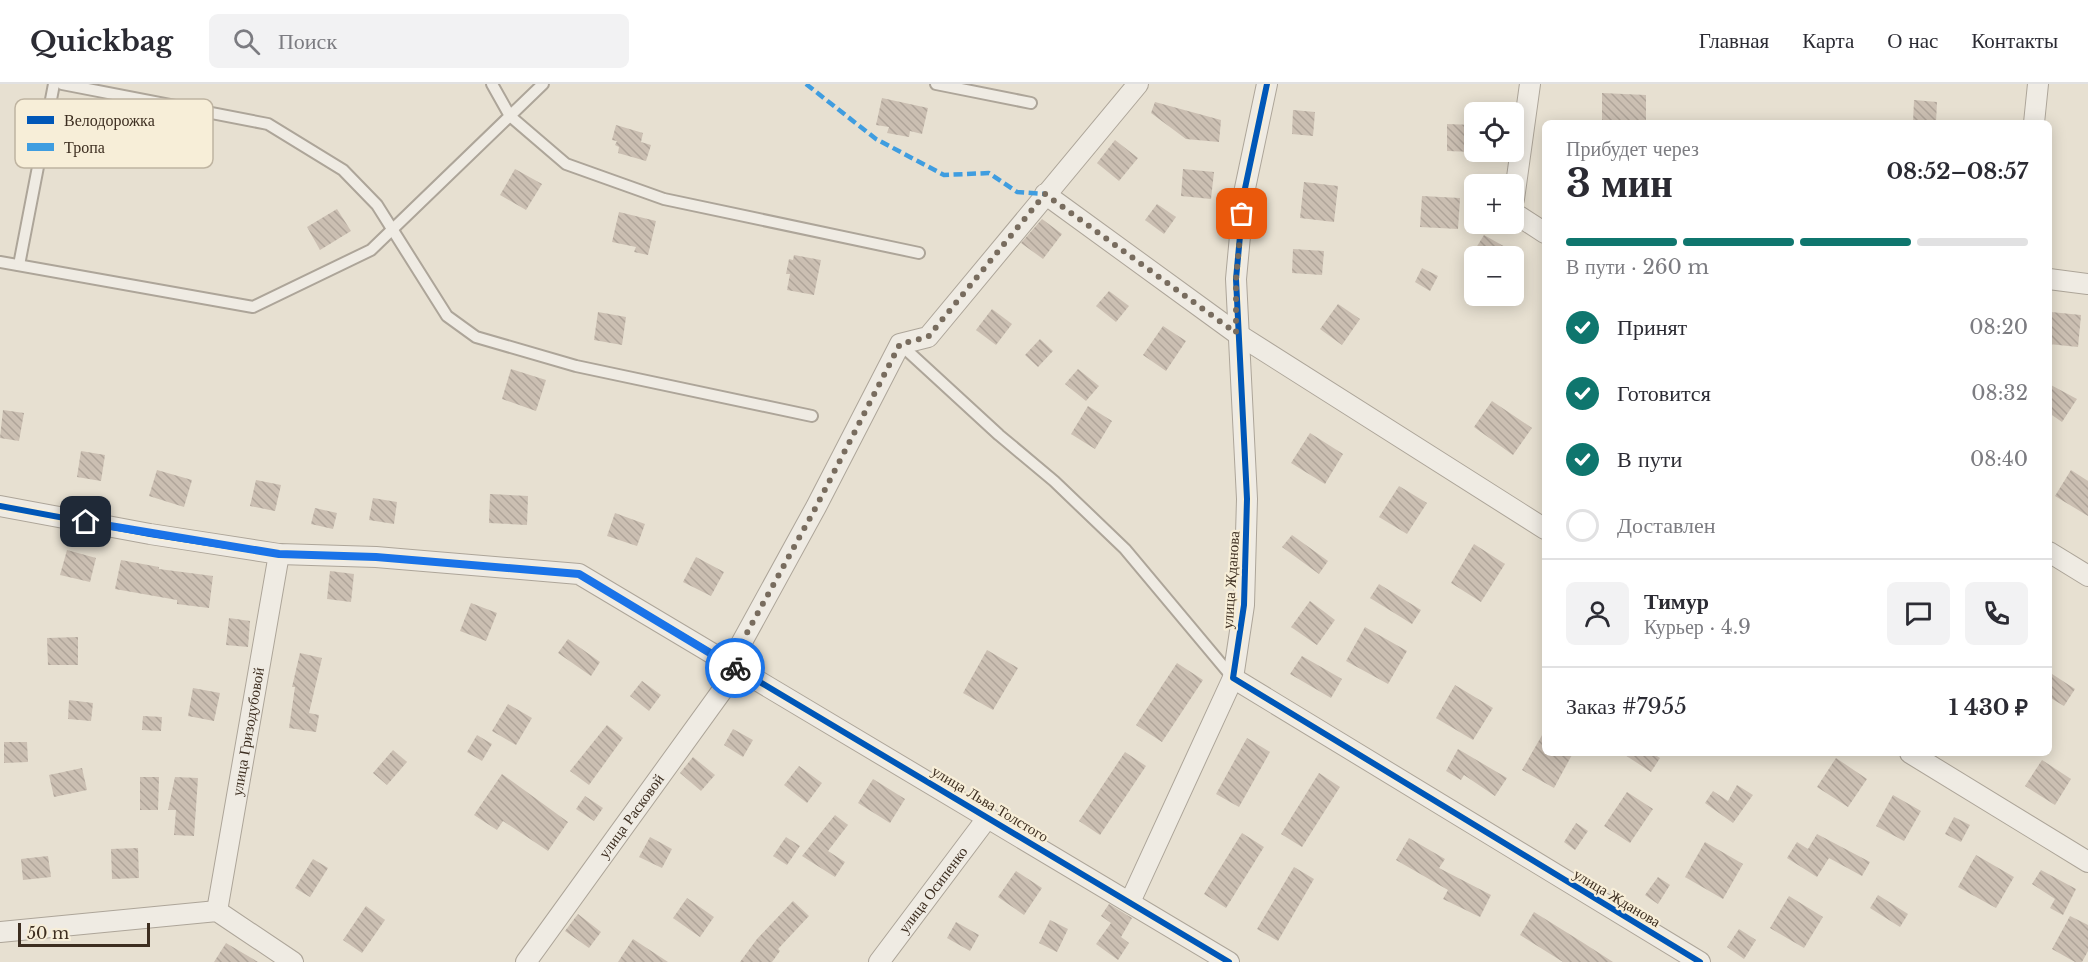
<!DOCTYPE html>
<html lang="ru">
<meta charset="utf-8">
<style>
:root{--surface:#fff;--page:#f2f2f3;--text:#2b2b33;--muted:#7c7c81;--line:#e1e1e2;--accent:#0f766e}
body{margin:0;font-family:"Libre Baskerville",serif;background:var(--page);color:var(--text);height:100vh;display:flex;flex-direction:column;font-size:22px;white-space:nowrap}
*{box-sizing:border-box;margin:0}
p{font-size:20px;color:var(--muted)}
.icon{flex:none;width:33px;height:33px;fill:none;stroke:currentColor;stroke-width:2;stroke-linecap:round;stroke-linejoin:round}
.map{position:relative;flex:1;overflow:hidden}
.sheet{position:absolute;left:1542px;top:36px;width:510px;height:636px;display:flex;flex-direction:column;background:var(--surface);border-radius:9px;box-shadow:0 3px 15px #0003}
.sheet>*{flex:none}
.fabs{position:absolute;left:1464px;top:18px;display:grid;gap:12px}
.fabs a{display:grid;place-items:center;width:60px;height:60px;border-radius:9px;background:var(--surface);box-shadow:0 3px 15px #0003;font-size:30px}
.scale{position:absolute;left:18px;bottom:15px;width:132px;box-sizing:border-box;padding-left:6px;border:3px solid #3d2e20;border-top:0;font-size:16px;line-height:21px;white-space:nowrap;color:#3d2e20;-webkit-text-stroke:4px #f7eed8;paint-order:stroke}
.pin{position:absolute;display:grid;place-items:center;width:51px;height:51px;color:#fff;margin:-26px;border-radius:12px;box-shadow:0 3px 9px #0006}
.courier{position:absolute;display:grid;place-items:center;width:60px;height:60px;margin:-30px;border:4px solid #1a73e8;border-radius:50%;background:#fff;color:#222;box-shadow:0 2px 8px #0007}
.head em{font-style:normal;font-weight:800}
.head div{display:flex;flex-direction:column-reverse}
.head{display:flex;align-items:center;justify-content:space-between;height:102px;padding:0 24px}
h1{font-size:39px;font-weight:800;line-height:45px}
.bar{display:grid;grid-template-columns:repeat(4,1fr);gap:9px 6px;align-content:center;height:72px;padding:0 24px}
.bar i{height:8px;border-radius:4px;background:var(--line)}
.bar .current{background:var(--accent)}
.bar p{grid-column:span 4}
.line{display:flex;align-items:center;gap:15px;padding:0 24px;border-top:2px solid var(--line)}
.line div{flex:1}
.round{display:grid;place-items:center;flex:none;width:63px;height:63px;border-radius:9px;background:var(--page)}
ol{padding:0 24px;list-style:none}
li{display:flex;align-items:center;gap:18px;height:66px}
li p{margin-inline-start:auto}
li .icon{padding:6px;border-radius:50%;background:var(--accent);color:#fff;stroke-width:4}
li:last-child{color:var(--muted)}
li i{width:33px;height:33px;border:3px solid var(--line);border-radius:50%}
header{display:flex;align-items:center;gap:36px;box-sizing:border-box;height:84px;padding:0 30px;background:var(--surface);border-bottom:2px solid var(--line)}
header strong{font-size:28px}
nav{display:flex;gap:33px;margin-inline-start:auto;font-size:21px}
.search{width:420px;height:54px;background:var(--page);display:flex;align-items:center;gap:15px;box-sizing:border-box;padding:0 21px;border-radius:9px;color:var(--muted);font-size:22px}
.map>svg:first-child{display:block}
</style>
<header>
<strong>Quickbag</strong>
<div class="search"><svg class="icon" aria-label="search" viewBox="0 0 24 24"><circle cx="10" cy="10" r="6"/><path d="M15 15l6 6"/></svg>Поиск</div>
<nav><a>Главная</a><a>Карта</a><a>О нас</a><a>Контакты</a></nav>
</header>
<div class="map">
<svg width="2088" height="878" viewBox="0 0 2088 878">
<defs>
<pattern id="building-back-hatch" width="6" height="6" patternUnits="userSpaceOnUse" patternTransform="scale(1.5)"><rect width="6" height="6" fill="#cbbfb2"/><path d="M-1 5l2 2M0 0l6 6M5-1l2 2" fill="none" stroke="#afa499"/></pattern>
</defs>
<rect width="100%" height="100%" fill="#e7e0d1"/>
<!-- building -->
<g fill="url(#building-back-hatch)">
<polygon points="1602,9 1646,11 1646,39 1602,39"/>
<polygon points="882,14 928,24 922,50 910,47 909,53 887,49 889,43 876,41"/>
<polygon points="1914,16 1937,18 1936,39 1913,39"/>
<polygon points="1155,18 1221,36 1219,58 1186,55 1151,29"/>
<polygon points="1293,26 1315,28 1313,52 1292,50"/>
<polygon points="1447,40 1474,41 1474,68 1447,67"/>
<polygon points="616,41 643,49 641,58 651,61 646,77 618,69 619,63 615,61 617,57 612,56"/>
<polygon points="1115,56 1138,74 1119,97 1097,79"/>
<polygon points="515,85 542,100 526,126 500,111"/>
<polygon points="1183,85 1214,88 1211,115 1181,112"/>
<polygon points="1304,98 1338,102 1334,138 1300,134"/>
<polygon points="1422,112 1460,114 1458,145 1420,143"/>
<polygon points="1157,120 1176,133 1164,150 1145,136"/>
<polygon points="337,125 351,147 320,166 307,143"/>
<polygon points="619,128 656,137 648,171 634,168 636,163 612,158"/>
<polygon points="1042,135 1062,150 1043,175 1021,159"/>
<polygon points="1484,151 1521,172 1471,172"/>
<polygon points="1293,165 1324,167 1322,191 1292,189"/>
<polygon points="794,171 821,176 814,211 787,206 790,190 786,190 789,175 793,176"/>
<polygon points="1422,184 1438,192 1430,207 1415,198"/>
<polygon points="1109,207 1129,222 1116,238 1096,222"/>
<polygon points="1338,220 1360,235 1342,261 1320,245"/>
<polygon points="992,225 1012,240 996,261 976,246"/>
<polygon points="598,228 626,233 622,261 594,256"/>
<polygon points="2051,228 2081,231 2078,263 2049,260"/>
<polygon points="1163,242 1186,257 1166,287 1143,271"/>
<polygon points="1040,255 1053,267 1038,283 1025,271"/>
<polygon points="511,285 546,296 536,327 502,315"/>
<polygon points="1078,285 1099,302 1086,317 1065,300"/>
<polygon points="2049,300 2077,315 2062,338 2049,329"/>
<polygon points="1492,317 1532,344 1513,371 1474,343"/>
<polygon points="1088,322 1112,337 1095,365 1071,350"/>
<polygon points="3,326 24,329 19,357 0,354"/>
<polygon points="1310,349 1343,370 1325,400 1291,379"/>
<polygon points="81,367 105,371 101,397 77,393"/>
<polygon points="157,386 192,396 184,423 149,412"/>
<polygon points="2071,386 2088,397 2088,432 2055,412"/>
<polygon points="256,396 281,401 275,427 250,422"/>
<polygon points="1399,402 1427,419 1407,450 1379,433"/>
<polygon points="490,410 528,412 527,441 489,439"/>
<polygon points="373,414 397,418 394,440 369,436"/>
<polygon points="315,424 337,429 333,445 311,440"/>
<polygon points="615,429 645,440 637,462 607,452"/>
<polygon points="1292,451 1328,477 1319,490 1282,463"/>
<polygon points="1474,460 1505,480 1481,518 1451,499"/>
<polygon points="67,466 96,474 90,498 60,491"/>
<polygon points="696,473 724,488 711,512 683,498"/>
<polygon points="121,476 159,483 159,485 213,492 209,524 177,520 177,516 115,505"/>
<polygon points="330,487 354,490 351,518 327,515"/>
<polygon points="1379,500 1421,526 1412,540 1370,514"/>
<polygon points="1310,517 1335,536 1317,561 1291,543"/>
<polygon points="471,519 497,529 486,557 460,547"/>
<polygon points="229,534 250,537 248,563 226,561"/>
<polygon points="1365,543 1407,567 1388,600 1346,577"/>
<polygon points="78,553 78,581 48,581 47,554"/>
<polygon points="568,555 600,578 591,592 558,569"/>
<polygon points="987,566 1018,584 993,626 963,609"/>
<polygon points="300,569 322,574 309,629 319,631 316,648 289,644 295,603 292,603"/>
<polygon points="1302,572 1342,595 1331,614 1290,590"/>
<polygon points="1177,579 1203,596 1162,658 1136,641"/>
<polygon points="2049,588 2075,605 2064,622 2049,613"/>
<polygon points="642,597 661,611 649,627 630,612"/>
<polygon points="1455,601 1493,624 1473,656 1436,634"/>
<polygon points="193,604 220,609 214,637 188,632"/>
<polygon points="69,616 93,619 91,637 68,635"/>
<polygon points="508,620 532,634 516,661 492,647"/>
<polygon points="143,632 162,633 161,647 142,646"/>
<polygon points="607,641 623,654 589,701 570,687"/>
<polygon points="733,645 753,656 743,673 724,661"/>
<polygon points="1545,646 1545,669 1573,669 1554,704 1522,686"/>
<polygon points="477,651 492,660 482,677 467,668"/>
<polygon points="1247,654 1270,668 1239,723 1216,710"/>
<polygon points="4,658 27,658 28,678 4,679"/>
<polygon points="1458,665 1507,694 1495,712 1464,691 1461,696 1446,687"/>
<polygon points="393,666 407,678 387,701 373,689"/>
<polygon points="1125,668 1146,682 1100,751 1079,737"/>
<polygon points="1622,669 1652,669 1660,674 1651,688"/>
<polygon points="693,673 715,691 701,707 680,689"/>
<polygon points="1836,674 1867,695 1848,723 1817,703"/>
<polygon points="2042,676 2071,695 2055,721 2025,702"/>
<polygon points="799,682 822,699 807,719 784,701"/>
<polygon points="82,684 87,706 54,713 49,691"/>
<polygon points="1319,689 1340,703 1302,763 1281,750"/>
<polygon points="502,690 568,738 548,767 503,737 497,746 474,731"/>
<polygon points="140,693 159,693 158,726 140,726"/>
<polygon points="175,693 198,694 194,752 174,751 176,726 168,726"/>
<polygon points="873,695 905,715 890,739 858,719"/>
<polygon points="1737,701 1753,711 1733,739 1705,719 1713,707 1728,717"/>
<polygon points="1627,708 1653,725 1630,759 1604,742"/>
<polygon points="1893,711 1921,727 1904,757 1876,742"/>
<polygon points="585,712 603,724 594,737 576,725"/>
<polygon points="835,731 848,741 828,767 845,778 835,793 802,772"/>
<polygon points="1954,733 1970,741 1961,758 1945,750"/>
<polygon points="1576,739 1588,747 1575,766 1564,758"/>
<polygon points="1242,749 1264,763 1226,824 1204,810"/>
<polygon points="1817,750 1870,778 1862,792 1829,774 1817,793 1787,774 1797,758 1808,765"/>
<polygon points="650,753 672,765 662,784 639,773"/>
<polygon points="786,753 800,762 787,781 773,772"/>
<polygon points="1409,754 1445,775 1439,784 1491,811 1480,833 1443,815 1448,806 1396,776"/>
<polygon points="1705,758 1743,780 1723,815 1685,793"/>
<polygon points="138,764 139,794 112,795 111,765"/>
<polygon points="1976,771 2014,793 1996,824 1958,803"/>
<polygon points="48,772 51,793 23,796 21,775"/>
<polygon points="313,775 328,784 310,813 295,804"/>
<polygon points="1294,783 1314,795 1278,857 1257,845"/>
<polygon points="2041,786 2076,805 2063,831 2050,824 2055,815 2032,800"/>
<polygon points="1016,787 1042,804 1024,831 998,813"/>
<polygon points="1658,793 1670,801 1658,820 1645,811"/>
<polygon points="1878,811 1908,830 1900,843 1870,824"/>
<polygon points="1789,812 1823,833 1804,864 1770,844"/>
<polygon points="687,814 714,833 700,853 673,834"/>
<polygon points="793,817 809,832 778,865 780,867 772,878 740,878 757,855"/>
<polygon points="1109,820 1132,834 1121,853 1129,859 1118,876 1096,860 1111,839 1101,832"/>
<polygon points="366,822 385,836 362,869 343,856"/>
<polygon points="1534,828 1582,858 1613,878 1563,878 1520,851"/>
<polygon points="578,830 601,848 589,864 565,847"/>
<polygon points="2070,832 2088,841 2088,867 2082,878 2075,878 2052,865"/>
<polygon points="1050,836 1068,845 1057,868 1039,859"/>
<polygon points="956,838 979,851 970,867 947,854"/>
<polygon points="1739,845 1756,856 1744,875 1727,863"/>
<polygon points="633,855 668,878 618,878"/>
<polygon points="226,859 258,878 214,878"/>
</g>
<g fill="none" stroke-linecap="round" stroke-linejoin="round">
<defs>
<g id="lane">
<polyline points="62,0 268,40 343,86 377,121 447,232 476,253 576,282 812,332"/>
<polyline points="492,0 510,32 566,80 664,115 919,169"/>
<polyline points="936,0 1031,19"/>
<polyline points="0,178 253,223 371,166 543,0"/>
<polyline points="19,181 54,0"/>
<polyline points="900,260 999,351 1054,397 1125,465 1233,594"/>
</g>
<g id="street">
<polyline points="1267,0 1244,109 1236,195 1247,415 1244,521 1233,594 1700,878"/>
<polyline points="2034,39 2038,0"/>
<polyline points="1045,110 1236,249 1545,445"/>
<polyline points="1514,115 1530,0"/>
<polyline points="1514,129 1545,149"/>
<polyline points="2049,195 2088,200"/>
<polyline points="0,422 150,450 279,470 376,473 579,490 1229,878"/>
<polyline points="2049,468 2088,492"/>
<polyline points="737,586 737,567 816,423 900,260 928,253 1138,0"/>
<polyline points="1910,669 2088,778"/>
<polyline points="1130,818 1233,594"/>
<path id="s1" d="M217 827 279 470"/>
<polyline points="0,848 217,827 293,878"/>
<path id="s2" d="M526 878 737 586"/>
<path id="s3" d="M879 878 988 733"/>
</g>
</defs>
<!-- lane casing -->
<use href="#lane" stroke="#ada599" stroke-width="14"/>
<!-- street casing -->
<use href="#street" stroke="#ada599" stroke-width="22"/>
<!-- lane -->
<use href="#lane" stroke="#efebe3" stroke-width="10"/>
<!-- street -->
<use href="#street" stroke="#efebe3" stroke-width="20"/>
<!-- quiet -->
<polyline stroke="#3f9de0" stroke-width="4.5" stroke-dasharray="9 4.5" stroke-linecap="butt" points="806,0 876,55 944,91 989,89 1017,108 1045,110"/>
<defs>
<g id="cycleway">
<polyline points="1267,0 1244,109 1236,195 1247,415 1244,521 1233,594 1700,878"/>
<polyline points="0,422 150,450 279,470 376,473 579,490 1229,878"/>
</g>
</defs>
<!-- cycleway casing -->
<use href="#cycleway" stroke="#f7eed8" stroke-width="10"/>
<!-- cycleway -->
<use href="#cycleway" stroke="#0057b8" stroke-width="6"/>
</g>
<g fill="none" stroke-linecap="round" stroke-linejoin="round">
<!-- done -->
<polyline stroke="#786c5e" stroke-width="6" stroke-dasharray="0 10.8" points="735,584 737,586 737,567 816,423 900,260 928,253 1045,110 1236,249 1236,195 1242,130"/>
<!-- route -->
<polyline stroke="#1a73e8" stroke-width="8" points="86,438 279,470 376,473 579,490 735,584"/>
</g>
<g text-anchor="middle" stroke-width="4.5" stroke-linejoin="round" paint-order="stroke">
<!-- street labels -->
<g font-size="15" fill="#3d2e20" stroke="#f7eed8">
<text transform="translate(1231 496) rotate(-86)" y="5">улица Жданова</text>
<text dy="5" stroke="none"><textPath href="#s1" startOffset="182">улица Гризодубовой</textPath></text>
<text transform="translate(990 720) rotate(31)" y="5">улица Льва Толстого</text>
<text dy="5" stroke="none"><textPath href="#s2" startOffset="180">улица Расковой</textPath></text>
<text dy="5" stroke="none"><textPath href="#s3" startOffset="90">улица Осипенко</textPath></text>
<text transform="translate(1617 814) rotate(31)" y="5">улица Жданова</text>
</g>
</g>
<!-- legend -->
<rect x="15" y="15" width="198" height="69" rx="9" fill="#f7eed8" stroke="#bfb4a1" stroke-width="1.5"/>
<rect x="27" y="32" width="27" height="8" fill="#0057b8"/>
<rect x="27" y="59" width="27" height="8" fill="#3f9de0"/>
<g font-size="16" fill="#3d2e20">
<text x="64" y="42">Велодорожка</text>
<text x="64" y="69">Тропа</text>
</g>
</svg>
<div class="fabs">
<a><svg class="icon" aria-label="locate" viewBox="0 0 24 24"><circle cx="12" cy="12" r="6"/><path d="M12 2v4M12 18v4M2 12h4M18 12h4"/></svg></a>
<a>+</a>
<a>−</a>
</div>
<div class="scale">50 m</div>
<div class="pin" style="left:1242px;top:130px;background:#ea580c"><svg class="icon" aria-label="bag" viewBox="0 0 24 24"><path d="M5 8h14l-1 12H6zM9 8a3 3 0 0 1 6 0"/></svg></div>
<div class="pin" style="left:86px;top:438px;background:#1f2937"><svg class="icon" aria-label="home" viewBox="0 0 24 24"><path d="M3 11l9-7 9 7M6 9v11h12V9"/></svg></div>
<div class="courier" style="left:735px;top:584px"><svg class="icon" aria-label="bike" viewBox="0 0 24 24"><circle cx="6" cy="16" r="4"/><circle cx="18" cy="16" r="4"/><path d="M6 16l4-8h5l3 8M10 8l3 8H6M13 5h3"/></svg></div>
<section class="sheet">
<div class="head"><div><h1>3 мин</h1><p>Прибудет через</p></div><em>08:52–08:57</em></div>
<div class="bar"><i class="current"></i><i class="current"></i><i class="current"></i><i></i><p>В пути · 260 m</p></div>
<ol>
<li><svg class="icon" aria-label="check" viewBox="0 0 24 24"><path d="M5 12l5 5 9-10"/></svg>Принят<p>08:20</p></li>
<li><svg class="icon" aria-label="check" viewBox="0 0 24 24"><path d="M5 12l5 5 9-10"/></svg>Готовится<p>08:32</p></li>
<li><svg class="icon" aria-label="check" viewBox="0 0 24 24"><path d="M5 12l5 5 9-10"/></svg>В пути<p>08:40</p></li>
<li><i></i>Доставлен</li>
</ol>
<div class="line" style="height:108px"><a class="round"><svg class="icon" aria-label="person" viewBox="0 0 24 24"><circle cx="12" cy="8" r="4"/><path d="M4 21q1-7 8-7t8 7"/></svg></a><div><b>Тимур</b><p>Курьер · 4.9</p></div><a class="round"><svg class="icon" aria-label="chat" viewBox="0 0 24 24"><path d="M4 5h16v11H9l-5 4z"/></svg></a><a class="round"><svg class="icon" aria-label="phone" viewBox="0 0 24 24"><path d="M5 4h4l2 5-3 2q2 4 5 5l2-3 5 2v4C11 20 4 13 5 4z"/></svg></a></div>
<div class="line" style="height:78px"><div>Заказ #7955</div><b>1 430 ₽</b></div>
</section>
</div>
